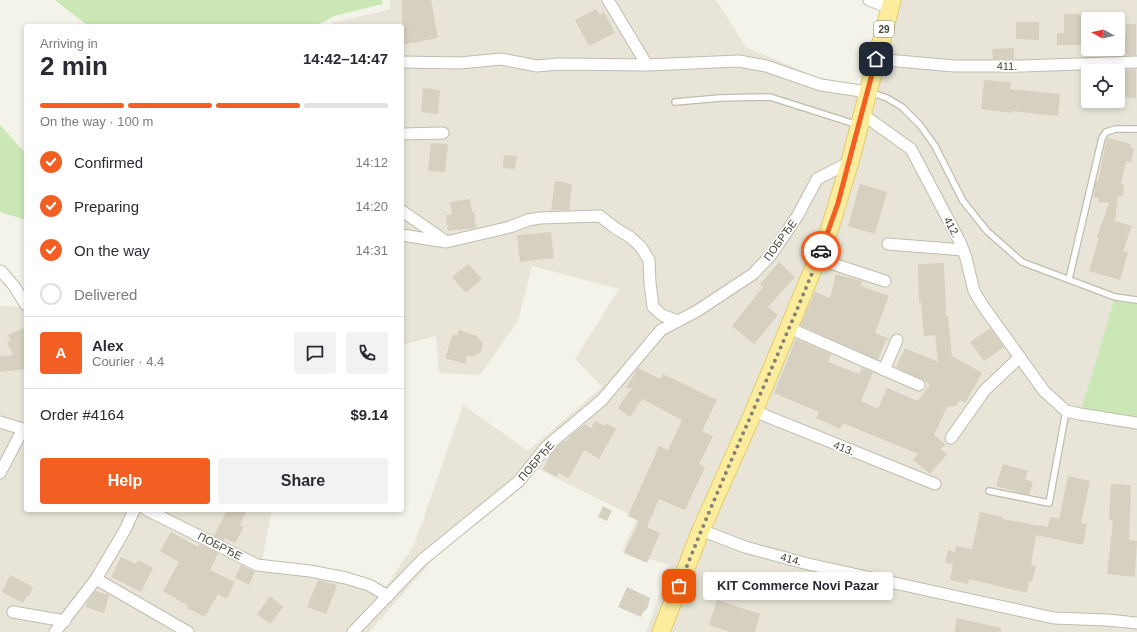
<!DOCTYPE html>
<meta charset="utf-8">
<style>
:root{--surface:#fff;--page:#f2f2f3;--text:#2b2b33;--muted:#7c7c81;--line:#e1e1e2;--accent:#f35e23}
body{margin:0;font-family:Helvetica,sans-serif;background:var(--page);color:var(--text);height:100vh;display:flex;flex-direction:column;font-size:15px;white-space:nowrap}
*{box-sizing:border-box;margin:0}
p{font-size:13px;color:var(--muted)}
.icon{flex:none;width:22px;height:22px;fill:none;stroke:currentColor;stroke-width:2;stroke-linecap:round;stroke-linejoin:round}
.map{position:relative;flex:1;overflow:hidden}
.panel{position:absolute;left:24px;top:24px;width:380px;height:488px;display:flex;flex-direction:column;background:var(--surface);border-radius:4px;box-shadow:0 2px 6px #0003}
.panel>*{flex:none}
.needle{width:26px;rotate:278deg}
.buttons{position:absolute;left:1081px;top:12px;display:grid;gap:8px}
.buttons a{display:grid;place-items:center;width:44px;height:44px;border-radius:4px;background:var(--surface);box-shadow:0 2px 6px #0003;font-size:20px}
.pin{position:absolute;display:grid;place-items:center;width:34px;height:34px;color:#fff;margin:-17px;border-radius:8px;box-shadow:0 2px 6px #0006}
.courier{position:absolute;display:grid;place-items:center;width:40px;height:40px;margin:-20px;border:3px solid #f35e23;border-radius:50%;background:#fff;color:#222;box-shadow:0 1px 5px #0007}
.bubble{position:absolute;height:28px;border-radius:4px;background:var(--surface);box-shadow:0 2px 6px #0003;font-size:13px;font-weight:800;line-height:28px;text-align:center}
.head em{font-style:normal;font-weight:800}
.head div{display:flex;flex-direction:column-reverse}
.head{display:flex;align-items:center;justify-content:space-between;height:68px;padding:0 16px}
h1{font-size:26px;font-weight:800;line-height:30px}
.bar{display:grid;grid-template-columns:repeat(4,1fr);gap:6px 4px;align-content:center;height:48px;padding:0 16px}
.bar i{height:5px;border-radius:3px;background:var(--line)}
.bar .selected{background:var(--accent)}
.bar p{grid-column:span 4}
.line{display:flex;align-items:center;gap:10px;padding:0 16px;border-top:1px solid var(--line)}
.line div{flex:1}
.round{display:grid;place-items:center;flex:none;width:42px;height:42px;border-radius:4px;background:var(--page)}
ol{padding:0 16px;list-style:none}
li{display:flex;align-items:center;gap:12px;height:44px}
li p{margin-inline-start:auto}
li .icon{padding:4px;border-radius:50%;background:var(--accent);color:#fff;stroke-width:4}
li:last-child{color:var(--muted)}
li i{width:22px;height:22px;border:2px solid var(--line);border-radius:50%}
.button{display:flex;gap:8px;margin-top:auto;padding:8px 16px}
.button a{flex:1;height:46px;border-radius:4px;background:var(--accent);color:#fff;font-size:16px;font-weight:800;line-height:46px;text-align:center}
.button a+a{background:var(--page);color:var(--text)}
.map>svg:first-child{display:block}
</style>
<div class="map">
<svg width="1137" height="632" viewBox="0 0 1137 632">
<rect width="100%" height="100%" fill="#f4f3ea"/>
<!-- residential -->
<path fill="#e8e5d8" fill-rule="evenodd" d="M390 0H716L746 47 821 79 868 92 891 6 875 0H1137V632H646L670 565 622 551 637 518 538 469 522 488 439 553 369 632H0V306L26 307V510H272L262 560 350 582 380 595 414 545 463 405 528 451 602 387 575 359 619 289 532 266 518 321 480 375 439 373 436 336 402 345V26H332L331 23 391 9ZM1088 19H1118V49H1088ZM1088 71H1118V101H1088Z"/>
<!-- green -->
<g fill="#cae7b5">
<polygon points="55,0 382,0 383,4 334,16 315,26 88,26"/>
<polygon points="0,125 26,154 26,220 0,212"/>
<polygon points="1115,297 1137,300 1137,423 1080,414"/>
</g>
<!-- building -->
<g fill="#d6d0c0">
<polygon points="402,0 431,0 438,38 402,45"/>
<polygon points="596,9 600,15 604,12 615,33 589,46 575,20"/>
<polygon points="1064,14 1084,14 1084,45 1057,45 1057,33 1064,33"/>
<polygon points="1016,22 1039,22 1039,40 1016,39"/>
<polygon points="1126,24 1136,24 1136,55 1113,56 1114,49 1121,49 1121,35 1126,35"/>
<polygon points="1014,48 1014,59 993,59 992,49"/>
<polygon points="1136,69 1136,98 1118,97 1118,71 1112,71 1112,70"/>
<polygon points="984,80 1011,82 1010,89 1060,94 1058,116 1012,111 1012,113 981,109"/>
<polygon points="423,88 440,90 438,114 421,112"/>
<polygon points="1107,138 1131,144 1130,147 1134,148 1131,162 1126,161 1121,184 1124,185 1123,197 1118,196 1115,221 1132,226 1123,251 1128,252 1120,280 1089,271 1099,238 1097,237 1109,203 1098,202 1099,198 1094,198 1095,185 1096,181 1098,181"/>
<polygon points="431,143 448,144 445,172 428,171"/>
<polygon points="504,155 517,156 515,169 503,168"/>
<polygon points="555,181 572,184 569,210 551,210"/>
<polygon points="860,184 887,192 875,234 848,226"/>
<polygon points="470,199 472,212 474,212 476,228 448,231 446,215 452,214 450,202"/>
<polygon points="551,232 554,258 520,262 517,235"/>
<polygon points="779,262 795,277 768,307 778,315 754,344 732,326 763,287 760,284"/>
<polygon points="944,263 946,316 948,316 952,356 982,373 965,403 960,400 956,406 947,407 934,435 945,444 941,449 947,454 930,474 913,460 918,454 843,423 840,429 816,418 819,412 774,393 796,339 831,354 828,362 859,374 862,368 873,372 861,401 878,409 887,388 918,401 930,384 896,367 905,348 938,362 935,335 924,336 921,302 919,302 918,264"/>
<polygon points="468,264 482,279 466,293 452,277"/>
<polygon points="836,274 862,281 861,286 889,296 875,333 890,339 886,340 878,360 800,325 815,292 830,298"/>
<polygon points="26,327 26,369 0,372 0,356 13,355 7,342 11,341 8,335"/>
<polygon points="990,328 1004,347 984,361 970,342"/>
<polygon points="459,330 477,336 483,344 481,352 472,357 467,355 465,364 445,358 453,334 457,336"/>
<polygon points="638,368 660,379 663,374 717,400 702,431 713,436 699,464 705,467 685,510 659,499 647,527 660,533 647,563 624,553 639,521 628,516 659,446 668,450 682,420 642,399 630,417 618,408 632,388 626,388"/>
<polygon points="595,421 604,426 606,423 616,429 599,459 584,450 569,478 559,473 556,477 543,469 553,450 564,441 567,441 570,436 585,424 591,428"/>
<polygon points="1003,464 1028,471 1025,479 1033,482 1029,495 996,486"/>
<polygon points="1068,476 1090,481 1081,523 1087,524 1083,545 1036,535 1031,565 1036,566 1032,582 1029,581 1027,593 969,579 968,584 950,580 953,564 945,563 948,550 955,552 956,546 972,549 980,512 1003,517 1002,519 1048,527 1050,517 1059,519"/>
<polygon points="1111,484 1131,485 1129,540 1137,541 1135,577 1107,574 1113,521 1109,520"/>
<polygon points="603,506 612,511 607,521 598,517"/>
<polygon points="227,510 247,510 240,525 244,527 235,543 225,538 224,541 214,536"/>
<polygon points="171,532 198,547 199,544 218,553 210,570 235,582 227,599 218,594 205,617 187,608 188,606 163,591 179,562 160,551"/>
<polygon points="121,557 136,564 138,560 153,568 141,592 111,577"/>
<polygon points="241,565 255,572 249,585 235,578"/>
<polygon points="10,575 33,587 29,596 27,595 23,603 2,592"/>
<polygon points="318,580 337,585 326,614 307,607"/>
<polygon points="627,587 650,598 647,609 643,612 641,617 618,607"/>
<polygon points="95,591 109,595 104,613 86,607 87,602"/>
<polygon points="270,596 283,607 270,624 257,614"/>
<polygon points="717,600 760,614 755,632 730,632 709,625"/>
<polygon points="957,618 1001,628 1001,632 954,632"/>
</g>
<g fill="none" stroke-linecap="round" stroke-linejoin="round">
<defs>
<g id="lane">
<polyline points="869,92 887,98 902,107 920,125 935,146 963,201 987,231 1022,262 1115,297 1137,300"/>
<polyline points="675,102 720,98 770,97 858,125"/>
<polyline points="1069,279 1102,138 1106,132 1116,129 1137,129"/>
<polyline points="989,491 1049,503 1066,411"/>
</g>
<g id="street">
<polyline points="608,0 647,65"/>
<polyline points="869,0 890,8"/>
<polyline points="876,59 954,66 1022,66 1137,62"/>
<polyline points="402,62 460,63 501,59 537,66 559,64 647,65 739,61 766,66 821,85 868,92"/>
<polyline points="862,114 911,149 960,242 966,258 974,291 983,306 1044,391 1066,411 1080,414 1137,423"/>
<polyline points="402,134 443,133"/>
<polyline points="402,211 444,240"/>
<polyline points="402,235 446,242 510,227 528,220 540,218 600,216 615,228 630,237 641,247 649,260 650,283 653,307 662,315 678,321"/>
<polyline points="888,244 963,250"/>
<polyline points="818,259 885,281"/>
<polyline points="1,271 14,286 26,305"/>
<polyline points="789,328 919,385"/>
<polyline points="884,370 897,340"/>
<polyline points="754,411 935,484"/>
<polyline points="0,422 26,430"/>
<polyline points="951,438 985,390 1020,357"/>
<polyline points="0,473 23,429"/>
<polyline points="134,510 125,530 96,579 188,632"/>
<polyline points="147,510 257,565 310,571 346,578 369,585 388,596"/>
<polyline points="701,530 745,547 808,564 1054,618 1107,620 1137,623"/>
<polyline points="13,612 65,621"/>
<polyline points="55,632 96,579"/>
<polyline points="353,632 422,560 519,481 546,447 602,400 661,330 697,311 753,274 771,255 798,215 817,179 850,162"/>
</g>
<polyline id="primary" points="661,632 701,530 754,411 829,231 850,162 892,0"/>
</defs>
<!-- lane casing -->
<use href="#lane" stroke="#c0bcad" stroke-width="8"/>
<!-- street casing -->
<use href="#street" stroke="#c0bcad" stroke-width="13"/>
<!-- primary casing -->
<use href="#primary" stroke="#e0cd6c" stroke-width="19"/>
<!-- lane -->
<use href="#lane" stroke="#fff" stroke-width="5.5"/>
<!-- street -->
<use href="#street" stroke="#fff" stroke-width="11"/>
<!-- primary -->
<use href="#primary" stroke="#fbed9d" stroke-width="17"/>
</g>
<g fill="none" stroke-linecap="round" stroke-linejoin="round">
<!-- done -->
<path stroke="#848176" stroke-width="4" stroke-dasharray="0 7.2" d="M679 586C723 473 776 364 821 251"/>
<!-- route -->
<polyline stroke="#f35e23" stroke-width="5" points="821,251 838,203 876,59"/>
</g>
<g text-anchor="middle" stroke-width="3.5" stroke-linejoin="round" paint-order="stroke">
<!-- shield labels -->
<rect fill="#fff" stroke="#7f7c74" stroke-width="1" x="874" y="21" width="20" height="16" rx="3"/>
<g font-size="10" font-weight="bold" fill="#484438">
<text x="884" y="33">29</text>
</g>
<!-- street labels -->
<g font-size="11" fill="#484438" stroke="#fff">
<text transform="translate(1007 66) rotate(1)" y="4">411.</text>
<text transform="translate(952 227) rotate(62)" y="4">412.</text>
<text transform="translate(780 240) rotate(-54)" y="4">ПОБРЂЕ</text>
<text transform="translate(844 448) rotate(22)" y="4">413.</text>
<text transform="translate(536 461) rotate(-49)" y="4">ПОБРЂЕ</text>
<text transform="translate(220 546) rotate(27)" y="4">ПОБРЂЕ</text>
<text transform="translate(791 559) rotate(15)" y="4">414.</text>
</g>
</g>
</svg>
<div class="buttons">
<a><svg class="needle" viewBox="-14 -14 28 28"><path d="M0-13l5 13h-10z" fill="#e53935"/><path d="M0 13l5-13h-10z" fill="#7c7c81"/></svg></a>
<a><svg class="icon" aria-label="locate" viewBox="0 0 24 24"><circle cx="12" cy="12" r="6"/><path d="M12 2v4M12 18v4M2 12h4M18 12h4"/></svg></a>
</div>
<div class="pin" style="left:679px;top:586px;background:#ea580c"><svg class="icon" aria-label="bag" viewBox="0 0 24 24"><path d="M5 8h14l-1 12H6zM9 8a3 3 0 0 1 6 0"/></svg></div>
<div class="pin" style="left:876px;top:59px;background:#1f2937"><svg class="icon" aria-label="home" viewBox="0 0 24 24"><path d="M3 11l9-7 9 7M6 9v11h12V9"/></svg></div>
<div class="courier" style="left:821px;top:251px"><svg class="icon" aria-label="car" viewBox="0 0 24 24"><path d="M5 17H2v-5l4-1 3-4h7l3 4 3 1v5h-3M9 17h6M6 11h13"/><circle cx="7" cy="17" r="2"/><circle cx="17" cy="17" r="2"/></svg></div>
<div class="bubble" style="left:703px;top:572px;width:190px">KIT Commerce Novi Pazar</div>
<section class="panel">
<div class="head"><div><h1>2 min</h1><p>Arriving in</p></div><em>14:42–14:47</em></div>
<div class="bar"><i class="selected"></i><i class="selected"></i><i class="selected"></i><i></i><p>On the way · 100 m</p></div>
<ol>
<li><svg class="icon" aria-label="check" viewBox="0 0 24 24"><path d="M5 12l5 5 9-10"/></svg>Confirmed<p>14:12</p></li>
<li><svg class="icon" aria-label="check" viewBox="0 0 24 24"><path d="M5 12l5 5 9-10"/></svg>Preparing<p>14:20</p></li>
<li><svg class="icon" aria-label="check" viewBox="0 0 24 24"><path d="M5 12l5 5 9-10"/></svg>On the way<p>14:31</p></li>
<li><i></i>Delivered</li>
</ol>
<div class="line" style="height:72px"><b class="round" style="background:var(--accent);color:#fff">A</b><div><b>Alex</b><p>Courier · 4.4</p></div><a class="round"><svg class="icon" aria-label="chat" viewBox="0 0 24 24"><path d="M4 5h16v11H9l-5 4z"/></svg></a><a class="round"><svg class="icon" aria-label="phone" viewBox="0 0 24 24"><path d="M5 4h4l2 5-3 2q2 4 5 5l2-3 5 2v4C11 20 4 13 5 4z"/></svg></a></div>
<div class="line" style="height:52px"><div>Order #4164</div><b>$9.14</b></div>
<div class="button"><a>Help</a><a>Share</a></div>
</section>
</div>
